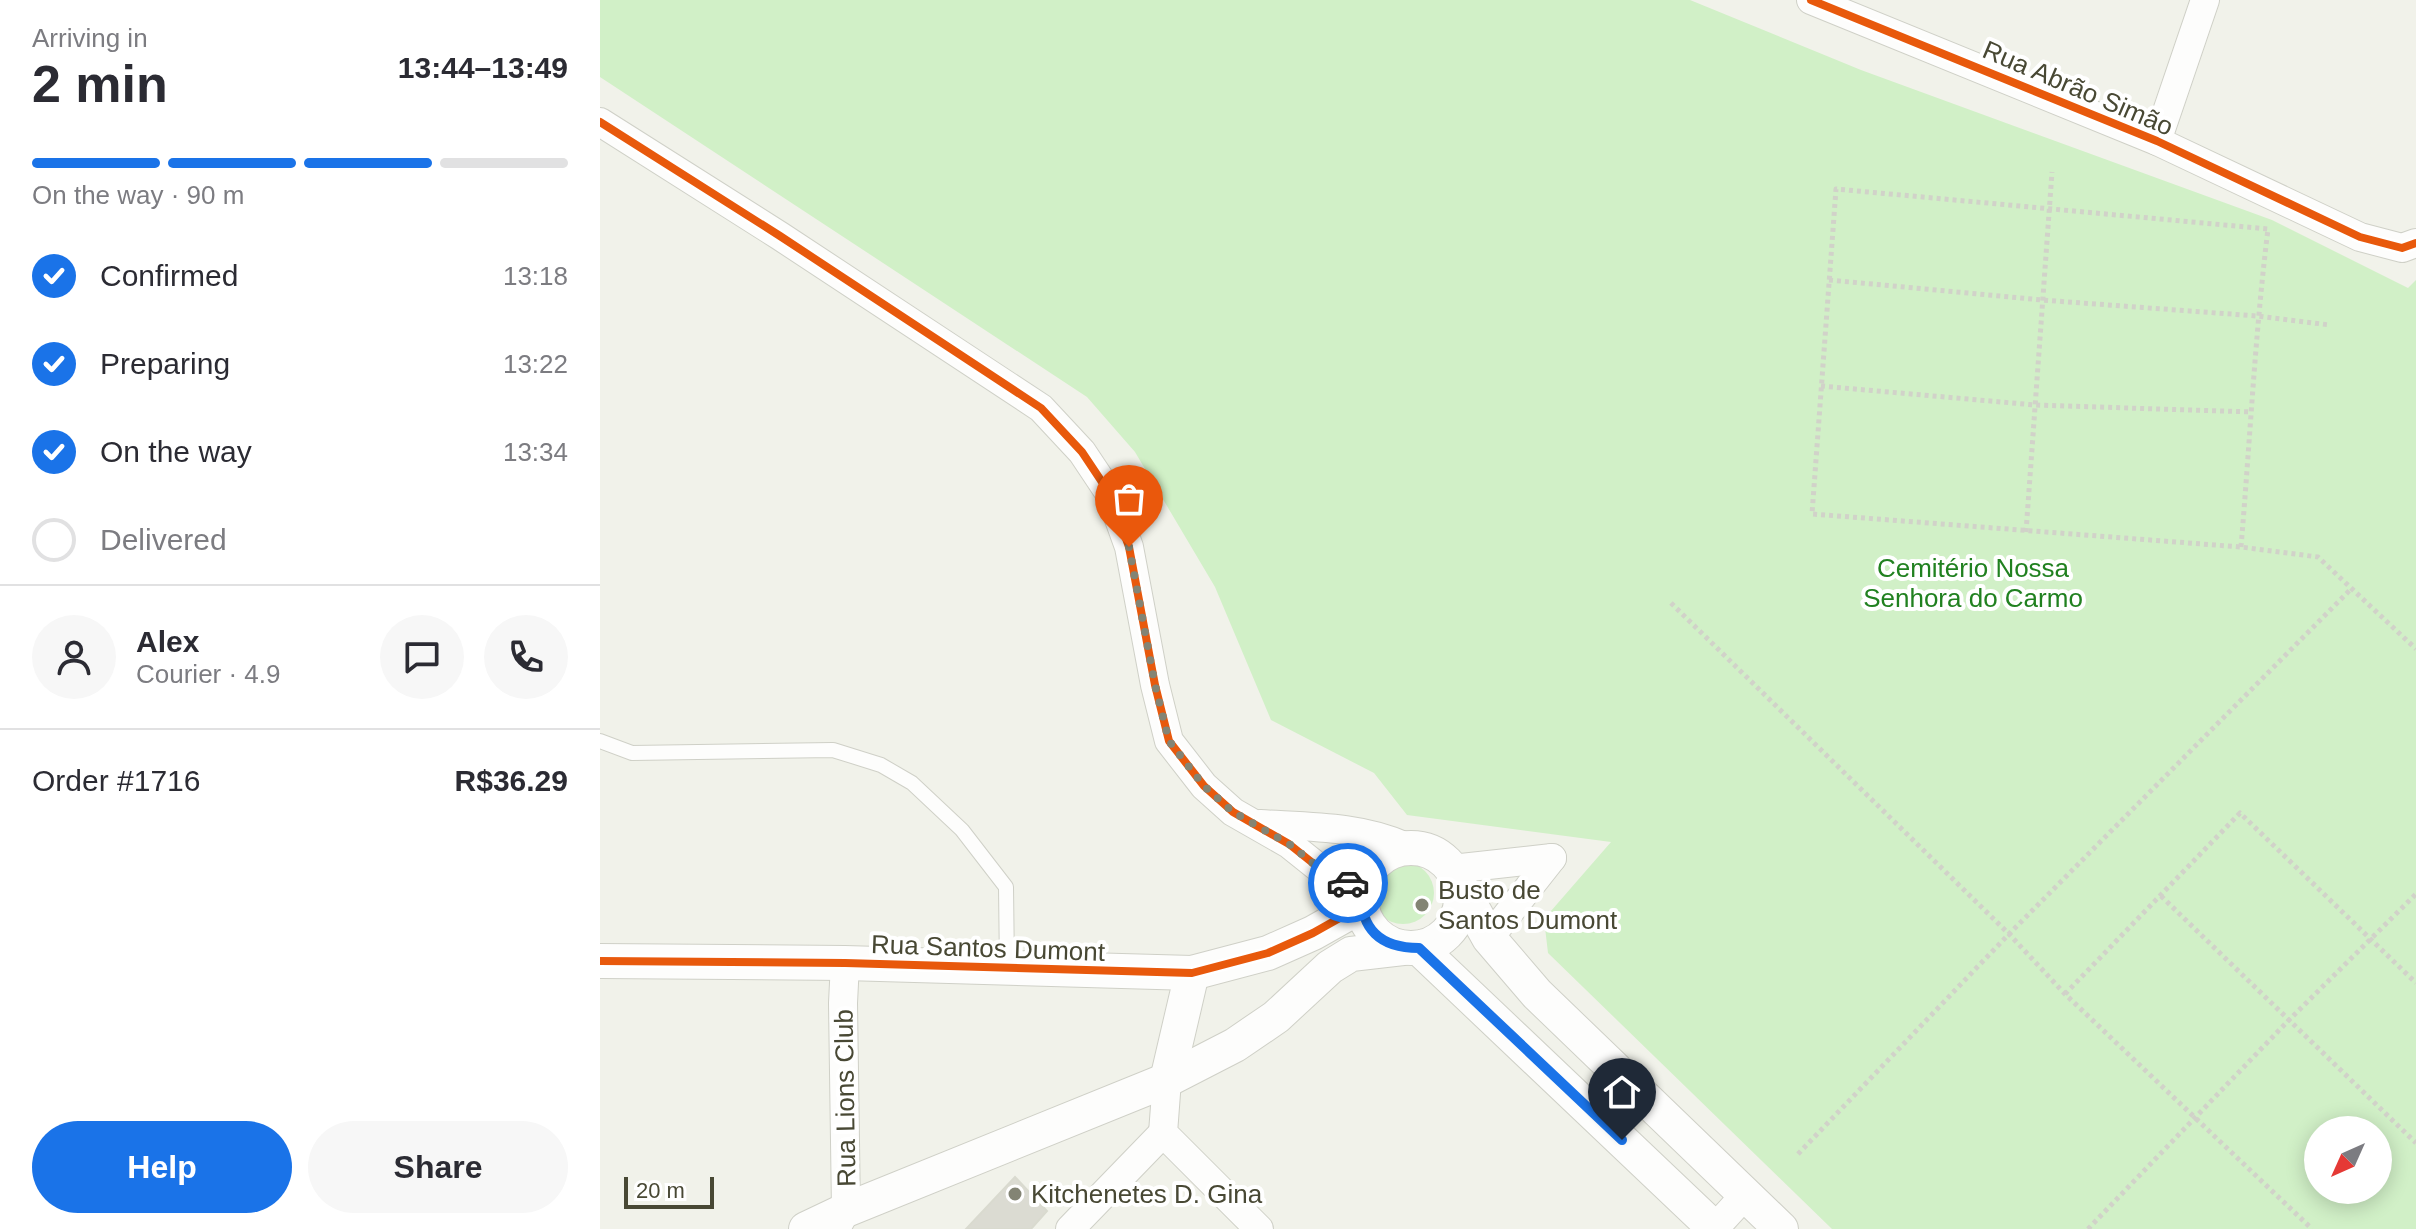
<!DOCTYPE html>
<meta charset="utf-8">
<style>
:root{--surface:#fff;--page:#f7f7f7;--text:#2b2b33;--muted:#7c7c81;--line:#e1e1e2;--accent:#1a73e8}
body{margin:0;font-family:Arial,sans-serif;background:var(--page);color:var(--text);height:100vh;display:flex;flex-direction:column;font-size:30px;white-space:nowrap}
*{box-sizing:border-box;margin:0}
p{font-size:26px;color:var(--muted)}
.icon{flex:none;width:44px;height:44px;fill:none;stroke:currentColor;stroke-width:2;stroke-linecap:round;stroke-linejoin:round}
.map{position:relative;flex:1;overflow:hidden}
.sheet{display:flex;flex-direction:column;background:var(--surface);width:600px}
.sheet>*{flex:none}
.needle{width:52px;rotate:225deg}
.tools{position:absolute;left:1704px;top:1116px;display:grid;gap:16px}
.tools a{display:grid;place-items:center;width:88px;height:88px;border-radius:50%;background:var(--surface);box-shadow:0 4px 20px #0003;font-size:40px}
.scale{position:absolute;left:24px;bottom:20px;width:90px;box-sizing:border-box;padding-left:8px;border:4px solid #484834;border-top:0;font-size:22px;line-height:28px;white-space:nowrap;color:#484834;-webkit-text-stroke:6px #fff;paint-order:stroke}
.pin{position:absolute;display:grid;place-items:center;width:68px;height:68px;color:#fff;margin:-82px -34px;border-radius:50% 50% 50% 0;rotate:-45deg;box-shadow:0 0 8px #0007}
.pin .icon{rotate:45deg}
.courier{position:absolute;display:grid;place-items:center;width:80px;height:80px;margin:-40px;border:6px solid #1a73e8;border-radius:50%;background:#fff;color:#222;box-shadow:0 2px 10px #0007}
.headline em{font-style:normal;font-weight:700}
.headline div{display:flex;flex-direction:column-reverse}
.headline{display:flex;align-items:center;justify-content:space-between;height:136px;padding:0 32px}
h1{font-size:52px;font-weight:700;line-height:60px}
.bar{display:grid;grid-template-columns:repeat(4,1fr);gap:12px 8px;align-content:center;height:96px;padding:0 32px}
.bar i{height:10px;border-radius:6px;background:var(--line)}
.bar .on{background:var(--accent)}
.bar p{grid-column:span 4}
.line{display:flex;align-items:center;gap:20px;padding:0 32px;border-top:2px solid var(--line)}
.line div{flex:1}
.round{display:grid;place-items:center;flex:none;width:84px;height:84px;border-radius:42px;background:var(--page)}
ol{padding:0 32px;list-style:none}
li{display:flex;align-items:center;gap:24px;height:88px}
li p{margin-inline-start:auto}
li .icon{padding:8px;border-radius:50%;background:var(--accent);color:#fff;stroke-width:4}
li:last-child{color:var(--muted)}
li i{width:44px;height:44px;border:4px solid var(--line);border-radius:50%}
.button{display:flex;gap:16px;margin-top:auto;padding:16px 32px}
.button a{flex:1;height:92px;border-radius:48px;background:var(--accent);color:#fff;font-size:32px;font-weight:700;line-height:92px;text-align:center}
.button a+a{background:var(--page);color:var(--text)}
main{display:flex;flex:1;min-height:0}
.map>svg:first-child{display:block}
</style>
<main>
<section class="sheet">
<div class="headline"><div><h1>2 min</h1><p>Arriving in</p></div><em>13:44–13:49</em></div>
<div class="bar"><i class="on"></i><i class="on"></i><i class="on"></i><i></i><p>On the way · 90 m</p></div>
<ol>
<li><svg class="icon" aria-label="check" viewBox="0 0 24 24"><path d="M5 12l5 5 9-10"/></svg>Confirmed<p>13:18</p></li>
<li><svg class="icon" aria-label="check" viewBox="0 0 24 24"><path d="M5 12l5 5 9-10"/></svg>Preparing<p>13:22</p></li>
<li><svg class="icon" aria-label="check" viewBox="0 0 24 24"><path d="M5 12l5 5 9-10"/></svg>On the way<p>13:34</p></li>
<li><i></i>Delivered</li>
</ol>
<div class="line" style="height:144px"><a class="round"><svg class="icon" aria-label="person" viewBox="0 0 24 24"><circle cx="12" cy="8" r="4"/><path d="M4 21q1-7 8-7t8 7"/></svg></a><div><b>Alex</b><p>Courier · 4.9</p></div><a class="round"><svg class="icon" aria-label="chat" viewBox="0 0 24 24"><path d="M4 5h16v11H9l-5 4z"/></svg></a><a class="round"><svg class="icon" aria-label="phone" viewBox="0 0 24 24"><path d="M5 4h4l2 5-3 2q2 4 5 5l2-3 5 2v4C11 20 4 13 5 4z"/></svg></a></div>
<div class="line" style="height:104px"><div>Order #1716</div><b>R$36.29</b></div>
<div class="button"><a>Help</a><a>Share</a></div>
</section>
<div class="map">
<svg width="1816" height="1229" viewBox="0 0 1816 1229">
<rect width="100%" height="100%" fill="#f1f2ea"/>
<!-- green -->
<g fill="#d1f0c7" fill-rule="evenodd">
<path d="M0 0H1090L1261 70 1672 220 1808 288 1816 280V1229H1232L948 953 944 919 1011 842 807 815 774 773 671 720 615 587 535 452 487 397 0 77ZM1778 1130V1190H1718V1130Z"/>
<circle cx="803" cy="893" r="31"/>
</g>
<!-- building -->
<polygon fill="#dbdbd2" stroke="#d9dacf" stroke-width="2" points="415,1177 447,1211 431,1229 366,1229"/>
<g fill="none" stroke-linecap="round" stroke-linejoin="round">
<defs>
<polyline id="service" points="0,741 32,753 233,750 281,765 312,783 362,830 406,887 407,968"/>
<g id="minor">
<polyline points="1211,0 1557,141 1760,237 1802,248 1816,243"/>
<polyline points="0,122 180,236 441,408 482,452 510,494 529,547 555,685 569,741 604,786 633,812 689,844 719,868 761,890"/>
<polyline points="1557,141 1605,0"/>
<path d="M660 824C709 827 760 826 804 846"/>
<polyline points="852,869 952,858"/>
<polyline points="889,938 952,858"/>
<polyline points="567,1080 563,1133 659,1229"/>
<polyline points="238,1225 246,1210 243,1003 245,963"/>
<polyline points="470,1229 563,1133"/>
<polyline points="1114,1229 1145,1195"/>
</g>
<g id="tertiary">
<circle cx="811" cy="898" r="50"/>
<polyline points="860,886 889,938 937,994 1181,1229"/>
<polyline points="819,948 1115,1229"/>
<polyline points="0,961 245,963 592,973 668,953 713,933 761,906"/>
<polyline points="567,1080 592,973"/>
<polyline points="206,1229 246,1210 567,1080 635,1045 676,1017 730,967 751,954 803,948"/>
</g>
</defs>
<!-- service casing -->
<use href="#service" stroke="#cfd0c7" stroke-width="16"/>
<!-- minor casing -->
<use href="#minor" stroke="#cfd0c7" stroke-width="30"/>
<!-- tertiary casing -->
<use href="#tertiary" stroke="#cfd0c7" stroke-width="36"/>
<!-- path -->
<g stroke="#d1d2c9" stroke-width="5" stroke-dasharray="4 4" stroke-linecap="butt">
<polyline points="1229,280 1442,300 1657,316 1730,325"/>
<polyline points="1221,386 1435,405 1652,412"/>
<polyline points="1426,532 1452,172"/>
<path d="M1641 547C1650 441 1655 334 1668 229L1236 189 1212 514 1641 547 1718 557 1816 649"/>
<polyline points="1071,603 1409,934 1465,994 1712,1229"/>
<polyline points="1561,896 1816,1143"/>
<polyline points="1465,994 1640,813 1816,983"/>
<polyline points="1198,1154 1409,934 1752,588"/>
<polyline points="1488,1229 1688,1021 1816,894"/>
</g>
<!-- service -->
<use href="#service" stroke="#fdfdfc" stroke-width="14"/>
<!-- minor -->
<use href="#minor" stroke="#fdfdfc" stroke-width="28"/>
<!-- tertiary -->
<use href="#tertiary" stroke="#fdfdfc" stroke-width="34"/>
<defs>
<g id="cycleway">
<polyline points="1211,0 1557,141 1760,237 1802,248 1816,243"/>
<polyline points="0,122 180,236 441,408 482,452 510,494 529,547 555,685 569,741 604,786 633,812 689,844 719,868 761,890"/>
<polyline points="0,961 245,963 592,973 668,953 713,933 761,906"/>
</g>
</defs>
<!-- cycleway casing -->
<use href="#cycleway" stroke="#fff" stroke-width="13"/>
<!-- cycleway -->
<use href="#cycleway" stroke="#e8590c" stroke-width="8"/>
</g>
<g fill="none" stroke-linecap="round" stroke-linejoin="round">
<!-- done -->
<polyline stroke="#838474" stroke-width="8" stroke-dasharray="0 14.4" points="529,547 555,685 569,741 604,786 633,812 689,844 719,868 748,883"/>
<!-- route -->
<path stroke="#1a73e8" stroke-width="10" d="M748 883 761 890C760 929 780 948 819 948L1022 1140"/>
</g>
<!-- markers -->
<g fill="#838474" stroke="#fff" stroke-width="3">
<circle cx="822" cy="905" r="8"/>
<circle cx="415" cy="1194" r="8"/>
</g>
<g text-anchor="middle" stroke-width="8" stroke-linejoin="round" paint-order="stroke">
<!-- street labels -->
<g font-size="26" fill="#484834" stroke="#fff">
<text transform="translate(1478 88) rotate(23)" y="9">Rua Abrão Simão</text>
<text transform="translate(388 948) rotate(2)" y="9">Rua Santos Dumont</text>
<text transform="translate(245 1098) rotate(-91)" y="9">Rua Lions Club</text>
</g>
<!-- park labels -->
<g font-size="26" fill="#218120" stroke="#fff">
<text x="1373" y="577">Cemitério Nossa<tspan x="1373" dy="30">Senhora do Carmo</tspan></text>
</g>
<!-- poi labels -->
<g font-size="26" fill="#484834" stroke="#fff" text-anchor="start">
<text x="838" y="899">Busto de<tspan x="838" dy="30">Santos Dumont</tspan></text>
<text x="431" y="1203">Kitchenetes D. Gina</text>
</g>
</g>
</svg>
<div class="tools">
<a><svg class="needle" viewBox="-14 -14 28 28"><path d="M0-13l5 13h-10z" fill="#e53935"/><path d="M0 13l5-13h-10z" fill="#7c7c81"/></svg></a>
</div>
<div class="scale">20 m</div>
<div class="pin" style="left:529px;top:547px;background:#ea580c"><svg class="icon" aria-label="bag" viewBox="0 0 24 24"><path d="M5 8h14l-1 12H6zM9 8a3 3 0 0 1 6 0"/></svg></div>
<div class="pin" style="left:1022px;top:1140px;background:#1f2937"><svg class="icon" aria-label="home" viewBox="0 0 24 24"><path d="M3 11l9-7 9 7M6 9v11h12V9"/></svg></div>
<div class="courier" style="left:748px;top:883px"><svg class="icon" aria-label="car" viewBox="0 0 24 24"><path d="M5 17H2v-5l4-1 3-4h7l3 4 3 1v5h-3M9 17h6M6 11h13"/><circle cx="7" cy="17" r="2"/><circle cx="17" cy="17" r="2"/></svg></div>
</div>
</main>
